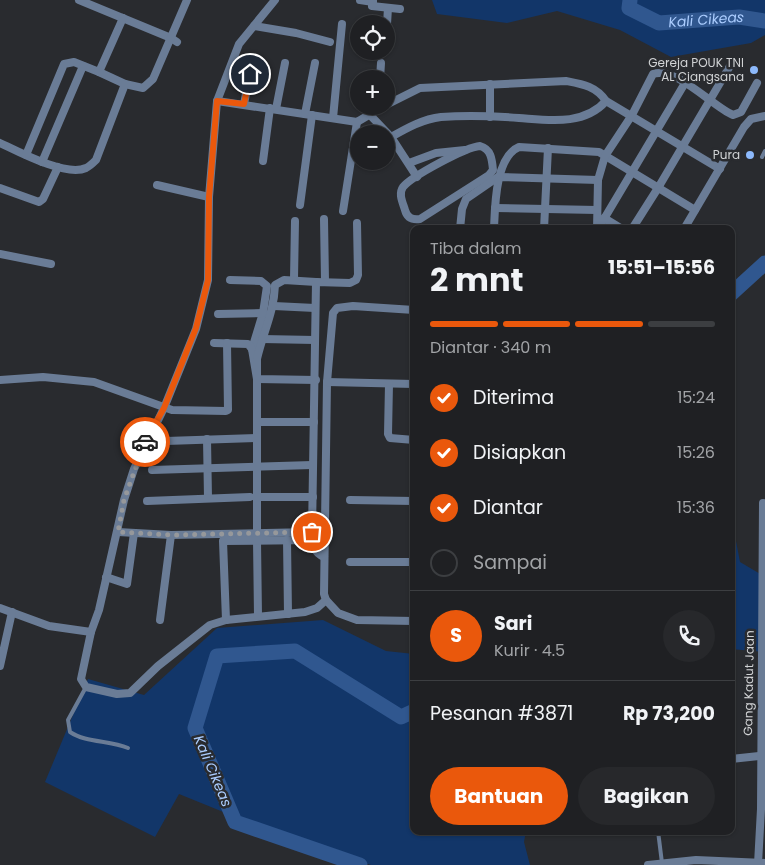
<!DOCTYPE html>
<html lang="id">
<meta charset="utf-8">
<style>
:root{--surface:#1f2023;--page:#27282b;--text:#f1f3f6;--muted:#a1a3a6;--line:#3c3e41;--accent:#ea580c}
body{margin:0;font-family:Poppins,sans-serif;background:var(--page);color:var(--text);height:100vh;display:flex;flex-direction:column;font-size:19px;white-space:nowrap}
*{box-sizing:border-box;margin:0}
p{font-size:16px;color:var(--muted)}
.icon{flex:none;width:28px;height:28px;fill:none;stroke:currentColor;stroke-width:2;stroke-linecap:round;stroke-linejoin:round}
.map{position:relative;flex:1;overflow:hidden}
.panel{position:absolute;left:410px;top:225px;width:325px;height:610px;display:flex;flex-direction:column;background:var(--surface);border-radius:10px;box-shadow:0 1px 4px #0004,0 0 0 1px var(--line)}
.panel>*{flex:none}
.tools{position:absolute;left:350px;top:15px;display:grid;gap:10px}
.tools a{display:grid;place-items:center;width:45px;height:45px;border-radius:50%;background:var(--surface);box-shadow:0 1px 4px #0004,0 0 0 1px var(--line);font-size:25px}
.pin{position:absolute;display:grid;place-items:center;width:42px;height:42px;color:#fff;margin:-21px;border:2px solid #fff;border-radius:50%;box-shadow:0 1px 5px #0007}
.courier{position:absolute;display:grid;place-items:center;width:50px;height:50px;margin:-25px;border:4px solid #ea580c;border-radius:50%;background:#fff;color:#222;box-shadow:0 1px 6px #0007}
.headline em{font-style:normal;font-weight:700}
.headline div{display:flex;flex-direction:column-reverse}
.headline{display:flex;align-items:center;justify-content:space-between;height:85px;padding:0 20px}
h1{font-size:32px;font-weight:700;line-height:38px}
.bar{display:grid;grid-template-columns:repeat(4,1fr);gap:8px 5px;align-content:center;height:60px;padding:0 20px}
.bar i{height:6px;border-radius:4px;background:var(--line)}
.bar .on{background:var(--accent)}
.bar p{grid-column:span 4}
.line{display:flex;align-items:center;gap:12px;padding:0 20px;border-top:1px solid var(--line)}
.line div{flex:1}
.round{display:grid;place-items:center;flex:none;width:52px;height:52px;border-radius:26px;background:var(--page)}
ol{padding:0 20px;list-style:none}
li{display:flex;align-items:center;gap:15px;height:55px}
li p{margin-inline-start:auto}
li .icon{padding:5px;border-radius:50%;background:var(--accent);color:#fff;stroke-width:4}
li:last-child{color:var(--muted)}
li i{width:28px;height:28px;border:2px solid var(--line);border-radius:50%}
.cta{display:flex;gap:10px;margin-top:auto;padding:10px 20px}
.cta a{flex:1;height:58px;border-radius:30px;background:var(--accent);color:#fff;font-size:20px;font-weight:700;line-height:58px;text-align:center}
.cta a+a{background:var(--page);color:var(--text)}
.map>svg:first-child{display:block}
</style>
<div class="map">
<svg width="765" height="865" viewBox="0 0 765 865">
<rect width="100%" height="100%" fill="#292b2f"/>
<!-- green -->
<g fill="#123669">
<polygon points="432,0 765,0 765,35 751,43 671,57 620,30 557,11 507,23 437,14"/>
<polygon points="731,515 740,562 762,575 765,652 731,649"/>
<polygon points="323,620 386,651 414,654 414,831 526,831 524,842 530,865 371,865 305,845 179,794 155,837 45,782 88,679 144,695 217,628"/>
</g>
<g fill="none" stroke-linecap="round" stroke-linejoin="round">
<!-- river -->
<g stroke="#30578f" stroke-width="15">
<path id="s1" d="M630 0 629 8 659 23 739 17 765 21"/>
<polyline points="731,294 765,263"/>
<polyline points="360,865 235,822 195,728 217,656 295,651 401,717 414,711"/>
</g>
<!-- service -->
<g stroke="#6a7c96" stroke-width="4">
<polyline points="762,157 765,151"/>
<path d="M86 687 68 720 70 732C86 743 110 740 128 748"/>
<polyline points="658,831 662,863"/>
</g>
<!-- minor -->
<g stroke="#6a7c96" stroke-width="8">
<polyline points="79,0 171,38 177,42"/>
<polyline points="275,0 239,44 217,101 209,197 208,280 196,329 164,408 134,469 124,500 99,610 91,632 81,679 86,687 117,694 130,693 158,666 210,625 226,620 305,612 317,608 326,600"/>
<polyline points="360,0 373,2"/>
<polyline points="373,0 372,6 400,9"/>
<polyline points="254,26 296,33 330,42"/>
<polyline points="386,40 388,8"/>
<polyline points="99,72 125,84"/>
<polyline points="380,79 381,63"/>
<polyline points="217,101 357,122 384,106"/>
<polyline points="244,104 253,58"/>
<path d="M386 105 420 88 566 81C582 84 596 86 606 101L720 169"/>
<polyline points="276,109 285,63"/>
<polyline points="305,114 315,63"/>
<polyline points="370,115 391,137 417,177"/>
<polyline points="490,117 490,84"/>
<polyline points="333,118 342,24"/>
<path d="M391 137C407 128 423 119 441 117 466 115 494 116 519 118 548 120 584 126 606 101"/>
<path d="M0 143C19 152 66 177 86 168 90 166 93 163 96 160L125 84 143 88 153 79 187 0"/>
<path d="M480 146C491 149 492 159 493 170L489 175 420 219C412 220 407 218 405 210 403 203 398 194 403 187 412 176 466 147 480 146Z"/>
<polyline points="26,155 64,64 74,62 99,72 123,18"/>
<polyline points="263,161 270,108"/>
<polyline points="42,162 83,66"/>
<polyline points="409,163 436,153 465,150"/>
<polyline points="157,185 209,197"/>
<polyline points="0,188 39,202 43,199 58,167"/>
<polyline points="300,205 312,115"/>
<polyline points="495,208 597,210"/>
<polyline points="343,211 357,122"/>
<polyline points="604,218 622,229"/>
<polyline points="324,219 325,281"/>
<polyline points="460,229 462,209 466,199 498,177 598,180"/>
<path d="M494 229C495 207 495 157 519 147L599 152 695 210"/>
<polyline points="544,229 548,148"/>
<path d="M597 229 598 180 605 156 632 115 653 74C676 66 713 107 733 115L741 112 757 83"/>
<polyline points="598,229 685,83"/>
<polyline points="632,229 658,188 730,66"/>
<polyline points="684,229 744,127 751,119 765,116"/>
<polyline points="0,254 51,264"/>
<polyline points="294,279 295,221"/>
<polyline points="230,280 261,281 267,286 263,313 252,349"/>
<polyline points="274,306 315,308"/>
<polyline points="414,310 353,306 337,308 333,313 327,382 324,594 326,600 338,613 357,620 414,621"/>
<polyline points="218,314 263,313"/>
<polyline points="262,339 315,340"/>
<polyline points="214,343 248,344 252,349 257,379 316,380"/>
<polyline points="0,380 43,377 94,382 172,410 226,411 228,410 227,343"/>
<polyline points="327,382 414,384"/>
<polyline points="389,384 388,434 390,438 414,440"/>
<polyline points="258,422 314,422"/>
<polyline points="207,439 208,498"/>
<polyline points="166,441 256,438"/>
<polyline points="152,470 312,465"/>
<polyline points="256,497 313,497"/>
<polyline points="350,500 414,501"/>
<polyline points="147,501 250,497"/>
<polyline points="118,532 171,535 312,532"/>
<path d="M257 533V359C263 332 274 313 275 285L284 280 316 282"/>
<polyline points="287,540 288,614"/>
<polyline points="257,541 258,616"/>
<path d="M324 557C312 552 313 543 312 532L316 282 350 283 356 280 358 275 357 223"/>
<polyline points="350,562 414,562"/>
<polyline points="106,577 127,584 134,533"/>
<polyline points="0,608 49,626 91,632"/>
<polyline points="160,620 171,535"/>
<polyline points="226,620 223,541 313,540"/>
<polyline points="0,666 12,612"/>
<polyline points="731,759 759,756"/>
<polyline points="758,864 761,809 763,503"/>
<polyline points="648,865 696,860 765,863"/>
</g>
</g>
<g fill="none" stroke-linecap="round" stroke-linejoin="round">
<!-- done -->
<polyline stroke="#96989b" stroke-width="5" stroke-dasharray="0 9" points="145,442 124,500 118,532 171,535 312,532"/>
<!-- route -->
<polyline stroke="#ea580c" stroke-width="6" points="145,442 164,408 196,328 208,280 209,197 217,101 244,104 250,74"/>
</g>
<!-- markers -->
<g fill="#8cb9fc" stroke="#292b2f" stroke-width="2">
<circle cx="754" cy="70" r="5"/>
<circle cx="750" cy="155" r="5"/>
</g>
<g text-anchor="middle" stroke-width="5" stroke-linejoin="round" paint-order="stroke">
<!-- poi labels -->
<g font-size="12" fill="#d1d3d5" stroke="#292b2f" text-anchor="end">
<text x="744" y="67">Gereja POUK TNI<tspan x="744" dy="14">AL Ciangsana</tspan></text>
<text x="740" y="159">Pura</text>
</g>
<!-- street labels -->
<g font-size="12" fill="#d1d3d5" stroke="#292b2f">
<text transform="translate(749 683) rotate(-89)" y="4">Gang Kadut Jaan</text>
</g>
<!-- water labels -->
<g font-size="14" font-style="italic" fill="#aaccfe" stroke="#292b2f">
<text dy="5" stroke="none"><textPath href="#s1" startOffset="89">Kali Cikeas</textPath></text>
<text transform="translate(213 771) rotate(67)" y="5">Kali Cikeas</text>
</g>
</g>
</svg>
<div class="tools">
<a><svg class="icon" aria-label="locate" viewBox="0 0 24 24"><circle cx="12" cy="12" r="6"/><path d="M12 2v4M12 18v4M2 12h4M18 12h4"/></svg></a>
<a>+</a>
<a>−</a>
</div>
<div class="pin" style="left:312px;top:532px;background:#ea580c"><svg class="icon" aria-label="bag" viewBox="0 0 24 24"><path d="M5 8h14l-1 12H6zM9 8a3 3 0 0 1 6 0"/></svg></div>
<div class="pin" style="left:250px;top:74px;background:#1f2937"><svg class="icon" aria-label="home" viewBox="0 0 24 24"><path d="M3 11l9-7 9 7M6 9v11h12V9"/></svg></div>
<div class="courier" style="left:145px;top:442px"><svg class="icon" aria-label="car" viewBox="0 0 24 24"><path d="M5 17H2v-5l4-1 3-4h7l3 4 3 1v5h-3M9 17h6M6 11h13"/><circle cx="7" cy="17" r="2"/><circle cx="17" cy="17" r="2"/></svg></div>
<section class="panel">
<div class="headline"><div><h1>2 mnt</h1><p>Tiba dalam</p></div><em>15:51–15:56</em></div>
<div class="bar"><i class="on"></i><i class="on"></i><i class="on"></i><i></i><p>Diantar · 340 m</p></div>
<ol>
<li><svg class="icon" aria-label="check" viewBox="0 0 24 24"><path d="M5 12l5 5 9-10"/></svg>Diterima<p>15:24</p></li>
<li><svg class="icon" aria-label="check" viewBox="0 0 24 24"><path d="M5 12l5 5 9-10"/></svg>Disiapkan<p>15:26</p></li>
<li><svg class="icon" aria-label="check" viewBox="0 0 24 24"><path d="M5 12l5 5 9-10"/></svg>Diantar<p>15:36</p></li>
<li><i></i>Sampai</li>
</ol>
<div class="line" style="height:90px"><b class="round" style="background:var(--accent);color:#fff">S</b><div><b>Sari</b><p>Kurir · 4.5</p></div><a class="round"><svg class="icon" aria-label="phone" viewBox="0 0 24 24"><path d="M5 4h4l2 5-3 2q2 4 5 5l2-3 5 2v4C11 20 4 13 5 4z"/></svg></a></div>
<div class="line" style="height:65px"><div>Pesanan #3871</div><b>Rp 73,200</b></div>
<div class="cta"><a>Bantuan</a><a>Bagikan</a></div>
</section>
</div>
